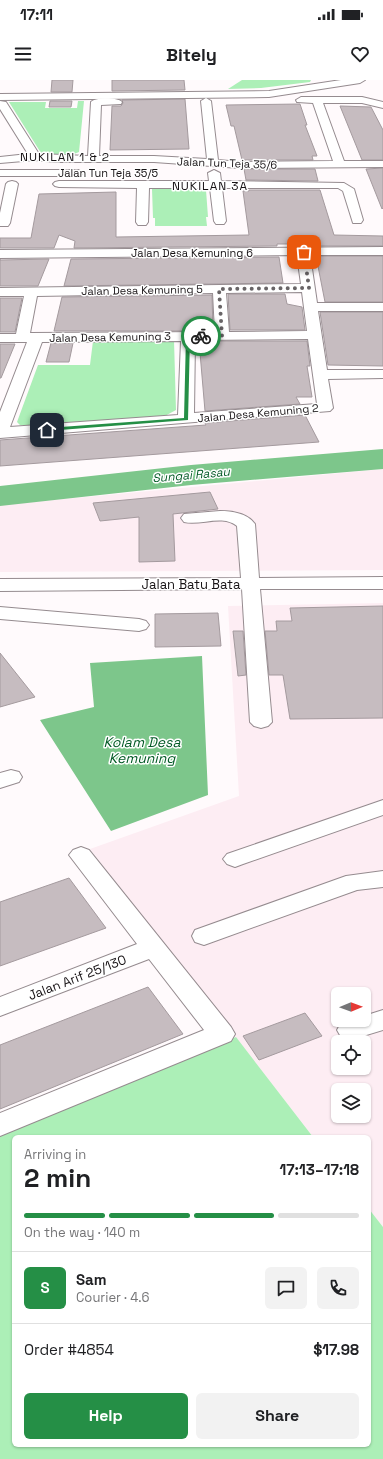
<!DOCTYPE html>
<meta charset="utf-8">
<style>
:root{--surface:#fff;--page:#f2f2f2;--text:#202124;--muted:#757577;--line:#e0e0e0;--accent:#258f46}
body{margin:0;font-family:"Space Grotesk",sans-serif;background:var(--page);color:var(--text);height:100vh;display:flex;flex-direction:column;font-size:15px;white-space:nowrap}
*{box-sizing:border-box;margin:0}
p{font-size:13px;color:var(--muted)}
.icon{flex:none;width:22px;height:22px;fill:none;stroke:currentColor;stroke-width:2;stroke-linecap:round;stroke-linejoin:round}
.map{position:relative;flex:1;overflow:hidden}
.sheet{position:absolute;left:12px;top:1055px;width:359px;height:312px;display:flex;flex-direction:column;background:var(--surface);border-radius:6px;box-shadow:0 1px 3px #0004}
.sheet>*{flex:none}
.needle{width:26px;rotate:89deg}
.tools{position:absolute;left:331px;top:907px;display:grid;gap:8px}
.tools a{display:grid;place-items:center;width:40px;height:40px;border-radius:6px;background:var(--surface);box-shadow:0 1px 3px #0004;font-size:20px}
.pin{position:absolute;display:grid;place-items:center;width:34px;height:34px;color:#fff;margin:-17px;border-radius:8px;box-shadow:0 2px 6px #0006}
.courier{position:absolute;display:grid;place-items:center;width:40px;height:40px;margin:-20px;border:3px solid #258f46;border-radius:50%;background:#fff;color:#222;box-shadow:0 1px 5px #0007}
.head em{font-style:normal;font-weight:800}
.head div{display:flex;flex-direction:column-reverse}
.head{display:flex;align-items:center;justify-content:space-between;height:68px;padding:0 12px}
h1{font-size:26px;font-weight:800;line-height:30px}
.bar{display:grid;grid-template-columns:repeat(4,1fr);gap:6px 4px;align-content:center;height:48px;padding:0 12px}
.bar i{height:5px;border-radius:3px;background:var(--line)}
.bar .current{background:var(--accent)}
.bar p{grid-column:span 4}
.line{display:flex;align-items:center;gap:10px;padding:0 12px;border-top:1px solid var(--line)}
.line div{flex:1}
.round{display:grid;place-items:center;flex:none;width:42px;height:42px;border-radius:6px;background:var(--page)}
.cta{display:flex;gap:8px;margin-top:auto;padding:8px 12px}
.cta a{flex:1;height:46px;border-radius:6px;background:var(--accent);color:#fff;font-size:16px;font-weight:800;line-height:46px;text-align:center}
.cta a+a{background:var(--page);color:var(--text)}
.status{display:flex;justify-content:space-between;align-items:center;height:28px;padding:0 20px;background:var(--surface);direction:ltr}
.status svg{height:11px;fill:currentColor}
header{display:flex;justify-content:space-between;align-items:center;height:52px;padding:0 12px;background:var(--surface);font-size:18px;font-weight:800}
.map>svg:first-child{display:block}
</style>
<div class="status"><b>17:11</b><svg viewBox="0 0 49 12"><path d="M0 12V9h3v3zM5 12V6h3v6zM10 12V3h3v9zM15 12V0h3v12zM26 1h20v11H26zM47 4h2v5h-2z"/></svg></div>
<header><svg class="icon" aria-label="menu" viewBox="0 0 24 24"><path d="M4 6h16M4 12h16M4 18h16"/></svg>Bitely<svg class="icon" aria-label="heart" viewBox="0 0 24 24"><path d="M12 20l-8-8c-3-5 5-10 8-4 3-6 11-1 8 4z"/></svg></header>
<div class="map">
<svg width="383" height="1379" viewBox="0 0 383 1379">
<rect width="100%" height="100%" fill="#fffafc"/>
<!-- built -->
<g fill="#fdedf3" fill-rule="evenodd">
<polygon points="383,389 383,490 0,492 0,425"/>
<path d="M383 523V1147L369 1129V1057H313L90 769 239 716 228 526ZM338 914H364V940H338ZM338 962H364V988H338ZM338 1010H364V1036H338Z"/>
</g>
<!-- green -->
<g fill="#acefb7">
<polygon points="242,0 311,0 310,2 261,8 228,9"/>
<path d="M78 21H84L79 72C69 77 51 77 41 73L9 22H46L45 28H77Z"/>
<polygon points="160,108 203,108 206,110 208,137 206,137 207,146 155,146 155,138 153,138 152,109"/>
<polygon points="174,260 176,330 163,337 30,346 20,345 17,342 38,285 90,285 93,261"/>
<polygon points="236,957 313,1057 14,1057 14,1365 369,1365 369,1129 383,1147 383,1379 0,1379 0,1054"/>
</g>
<!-- water -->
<polygon fill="#7dc68b" points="202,576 208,715 111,751 40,640 94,627 90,583"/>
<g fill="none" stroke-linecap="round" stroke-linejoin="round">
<!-- river -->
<polygon fill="#7dc68b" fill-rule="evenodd" points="383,369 383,389 191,405 0,426 0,406 191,385"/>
</g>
<!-- building -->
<g fill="#c6bcc0" stroke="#a49a9e">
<polygon points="52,0 73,0 72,12 51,12"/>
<polygon points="112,0 184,0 185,10 112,11"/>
<polygon points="185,19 189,69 110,70 112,26 121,26 123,23 122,20"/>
<polygon points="50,21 72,21 71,27 49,27"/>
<polygon points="300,24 307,45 305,45 317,76 312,76 313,80 242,80 234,46 231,46 226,25"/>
<polygon points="340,26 371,27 383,50 383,80 362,80"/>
<polygon points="383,88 383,128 382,129 366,89"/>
<polygon points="244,89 315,89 318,101 246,100"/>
<polygon points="249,110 320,110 334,155 383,156 383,166 314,166 314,164 277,164 277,166 74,168 75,161 59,155 54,168 0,168 0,158 31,158 39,114 116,112 116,157 249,155 243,111 249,111"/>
<polygon points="316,176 383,176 383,222 325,222"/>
<polygon points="279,177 283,203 64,206 71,179"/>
<polygon points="0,179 0,180 49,179 38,206 0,206"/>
<polygon points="228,214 285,214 287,224 302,227 305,250 230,250"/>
<polygon points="212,215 213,251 54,251 62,217"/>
<polygon points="0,218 22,218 15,252 0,252"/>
<polygon points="320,232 383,232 383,286 328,285"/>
<polygon points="199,261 307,261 310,286 307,286 312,317 296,317 300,324 205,331"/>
<polygon points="51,263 73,263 69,282 46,282"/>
<polygon points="0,264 15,264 1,298 0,298"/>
<polygon points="305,335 319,362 0,386 0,360 206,345 205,343"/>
<polygon points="210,412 218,429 173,434 175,481 139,482 139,437 100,441 93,423"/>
<polygon points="383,526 383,638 290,639 283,595 269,595 265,551 277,551 276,541 292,541 290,528"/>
<polygon points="218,533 221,566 155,567 155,534"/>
<polygon points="233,551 243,551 246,595 238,596"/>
<polygon points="0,573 35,617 0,627"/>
<polygon points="69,798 106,848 0,886 0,822"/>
<polygon points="148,907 183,954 0,1029 0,965"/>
<polygon points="305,933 322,956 259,980 243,956"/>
</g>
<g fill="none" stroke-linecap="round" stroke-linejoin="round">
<defs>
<g id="minor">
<polygon points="341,0 365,0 360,3 269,17 0,20 0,14 269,11"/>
<path d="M301 17H362L383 22V28L362 23H323L344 81H383V87L240 88 154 82H55L35 80 0 83V77L28 74 0 29V21L6 22 39 74 88 76 91 22C96 17 117 17 122 22L121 24 101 25 99 76H154L207 79 201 21 206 18 211 21 218 80 240 82 333 81 313 23 297 22 296 20Z"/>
<polygon points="0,90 78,90 84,93 78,96 0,96"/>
<polygon points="214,90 220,93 221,101 344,103 354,109 363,140 361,143 353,143 343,111 338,108 222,108 226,141 224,144 216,144 214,141 210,108 149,108 148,142 146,145 138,145 136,142 137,108 59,107 55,106 53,104 55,102 59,101 209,101 208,93"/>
<polygon points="12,101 16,102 18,104 10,143 8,146 0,146 0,133 6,104 8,102"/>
<path d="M383 167V175H310L317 223H383V231H318L327 290H383V298L328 299 333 328 330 331 0 358V332L27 262H0V254H16L24 216H0V208L301 204 297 175 0 178V170ZM302 212 307 251 229 252 226 213ZM213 213 215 252 30 253 37 216ZM308 259 317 324 194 333 195 260ZM181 261 178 335 10 347 42 262Z"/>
<path d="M220 431C232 431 247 433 255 444L259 498 383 497V509H260L272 642 268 646 261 648 254 646 250 642 242 509 0 511V499L241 498 237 446C222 434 201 446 184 442L181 438 184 434Z"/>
<polygon points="0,527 139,539 146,541 149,545 146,549 139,551 0,539"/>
<polygon points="11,690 19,692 22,697 19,702 0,708 0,693"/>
<polygon points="383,720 383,735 243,784 235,787 227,784 223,779 227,774"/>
<polygon points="81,767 89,770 231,947 235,954 231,961 0,1056 0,1033 204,950 149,879 0,936 0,917 137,864 69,775 73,770"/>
<polygon points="383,791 383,807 357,810 204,865 195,862 192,856 195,850 346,796"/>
<polygon points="383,930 383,950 350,960 341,957 337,950 341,943 351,940 364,940 364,936"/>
</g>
</defs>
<!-- minor casing -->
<use href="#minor" stroke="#958b8f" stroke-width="2"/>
<!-- minor -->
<use href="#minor" fill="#fff" fill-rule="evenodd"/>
</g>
<!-- route -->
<polygon fill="#258f46" points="188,255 203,256 190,258 188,340 47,351 44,350 47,348 184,338 186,256"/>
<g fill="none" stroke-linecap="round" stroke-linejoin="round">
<!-- done -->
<polyline stroke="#686466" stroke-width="4" stroke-dasharray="0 7.2" points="201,256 222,256 219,209 309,208 304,172"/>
</g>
<g text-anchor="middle" stroke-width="3" stroke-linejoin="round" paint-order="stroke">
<!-- far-street labels -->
<g font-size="11" fill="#171315" stroke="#fff">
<text transform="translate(227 83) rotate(2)" y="4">Jalan Tun Teja 35/6</text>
<text x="108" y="97">Jalan Tun Teja 35/5</text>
<text x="192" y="177">Jalan Desa Kemuning 6</text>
<text transform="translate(142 210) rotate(-1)" y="4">Jalan Desa Kemuning 5</text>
<text transform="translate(110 257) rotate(-1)" y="4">Jalan Desa Kemuning 3</text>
<text transform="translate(258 333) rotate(-5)" y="4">Jalan Desa Kemuning 2</text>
</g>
<!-- far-neighbourhood labels -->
<g font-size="12" letter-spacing="1" fill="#171315" stroke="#fff">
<text x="65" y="81">NUKILAN 1 &amp; 2</text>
<text x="210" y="110">NUKILAN 3A</text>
</g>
<!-- far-water labels -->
<g font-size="12" font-style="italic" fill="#025a25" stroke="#fff">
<text transform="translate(191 395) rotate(-5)" y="4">Sungai Rasau</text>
</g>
<!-- street labels -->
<g font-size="13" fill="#171315" stroke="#fff">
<text x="191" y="509">Jalan Batu Bata</text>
<text transform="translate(77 897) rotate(-21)" y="5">Jalan Arif 25/130</text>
</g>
<!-- water labels -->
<g font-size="14" font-style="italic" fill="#025a25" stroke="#fff">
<text x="142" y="667">Kolam Desa<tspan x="142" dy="16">Kemuning</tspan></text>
</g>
</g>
</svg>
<div class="tools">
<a><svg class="needle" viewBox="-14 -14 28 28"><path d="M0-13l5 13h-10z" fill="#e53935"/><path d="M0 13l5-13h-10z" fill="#757577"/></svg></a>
<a><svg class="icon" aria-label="locate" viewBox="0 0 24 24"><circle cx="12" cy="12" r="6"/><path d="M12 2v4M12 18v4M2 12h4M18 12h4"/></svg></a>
<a><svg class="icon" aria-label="layers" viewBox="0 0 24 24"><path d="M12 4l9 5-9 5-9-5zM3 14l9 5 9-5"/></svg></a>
</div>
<div class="pin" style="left:304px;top:172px;background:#ea580c"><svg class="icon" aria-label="bag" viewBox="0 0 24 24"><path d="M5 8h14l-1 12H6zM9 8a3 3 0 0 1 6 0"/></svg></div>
<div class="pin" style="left:47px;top:350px;background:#1f2937"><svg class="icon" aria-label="home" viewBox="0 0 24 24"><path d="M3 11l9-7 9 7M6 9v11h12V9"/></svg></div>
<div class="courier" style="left:201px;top:256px"><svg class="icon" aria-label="bike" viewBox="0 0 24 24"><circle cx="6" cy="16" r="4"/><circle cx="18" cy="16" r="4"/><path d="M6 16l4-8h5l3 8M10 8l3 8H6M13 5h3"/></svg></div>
<section class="sheet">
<div class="head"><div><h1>2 min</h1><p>Arriving in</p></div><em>17:13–17:18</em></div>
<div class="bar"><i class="current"></i><i class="current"></i><i class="current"></i><i></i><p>On the way · 140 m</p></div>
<div class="line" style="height:72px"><b class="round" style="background:var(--accent);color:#fff">S</b><div><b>Sam</b><p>Courier · 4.6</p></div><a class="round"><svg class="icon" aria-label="chat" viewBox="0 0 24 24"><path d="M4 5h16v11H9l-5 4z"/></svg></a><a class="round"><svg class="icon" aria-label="phone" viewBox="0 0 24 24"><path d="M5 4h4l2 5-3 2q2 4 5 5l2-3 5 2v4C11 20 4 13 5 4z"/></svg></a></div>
<div class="line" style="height:52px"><div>Order #4854</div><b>$17.98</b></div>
<div class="cta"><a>Help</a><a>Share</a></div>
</section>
</div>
